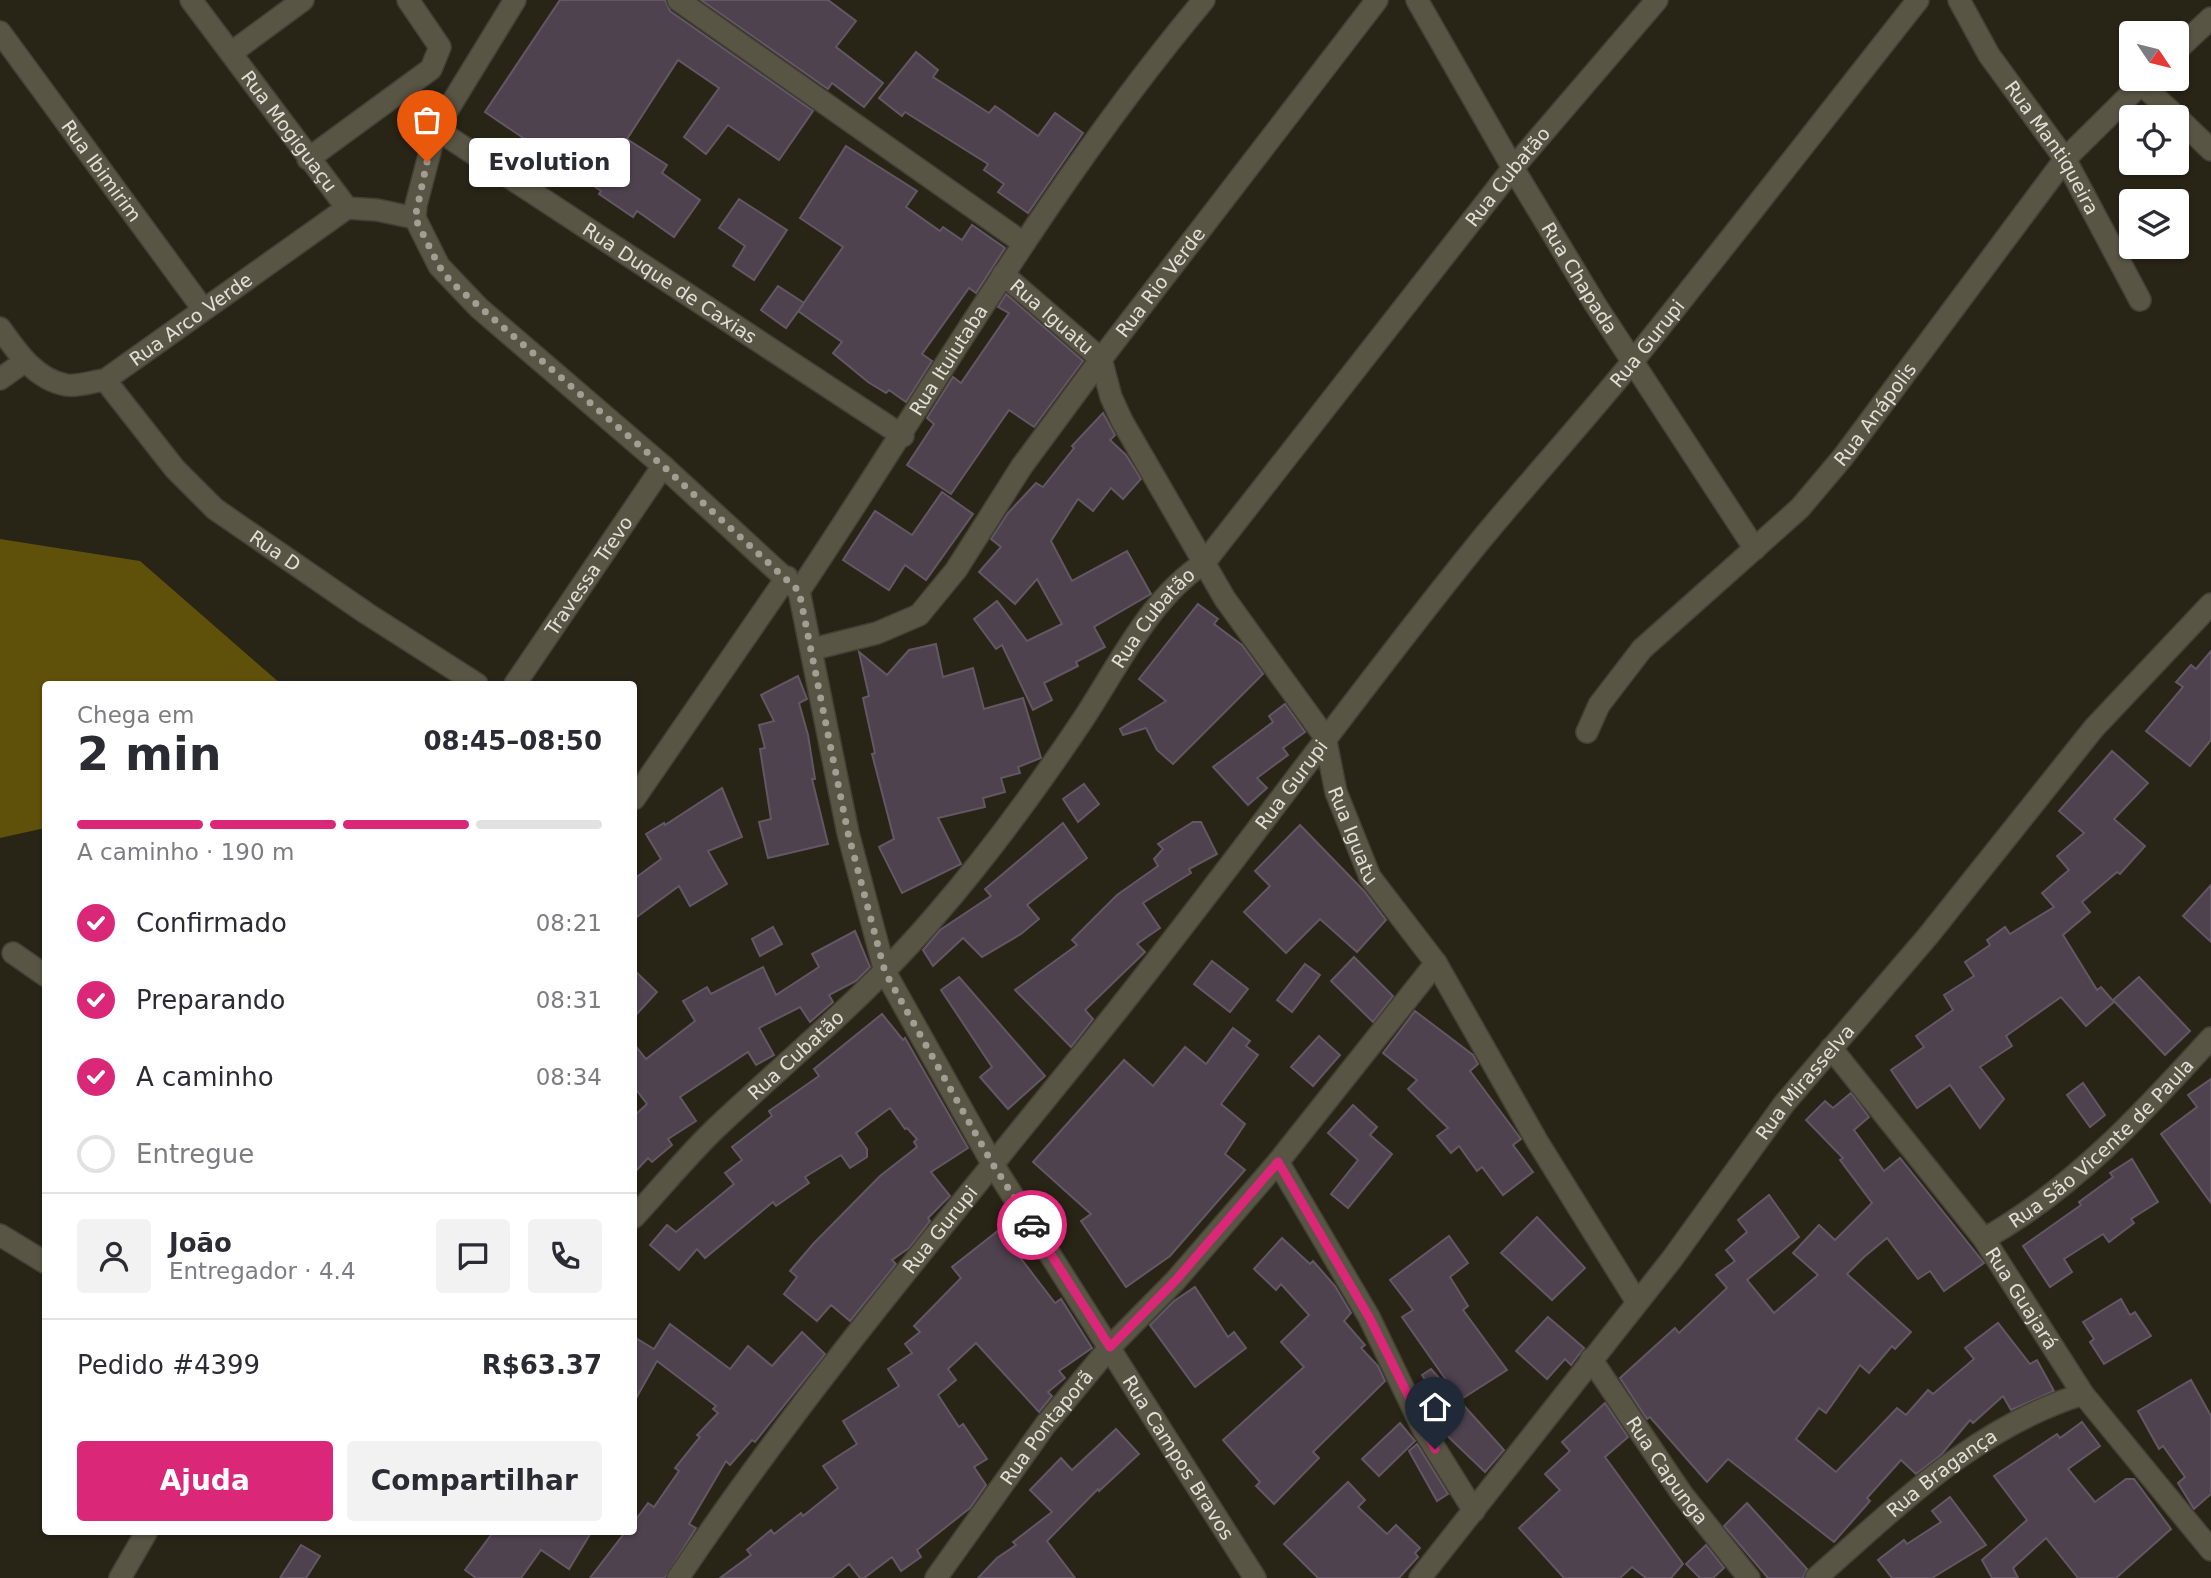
<!DOCTYPE html>
<html lang="pt">
<meta charset="utf-8">
<style>
:root{--surface:#fff;--page:#f2f2f3;--text:#2b2b33;--muted:#7c7c81;--line:#e1e1e2;--accent:#db2777}
body{margin:0;font-family:"DejaVu Sans",sans-serif;background:var(--page);color:var(--text);height:100vh;display:flex;flex-direction:column;font-size:26px;white-space:nowrap}
*{box-sizing:border-box;margin:0}
p{font-size:23px;color:var(--muted)}
.icon{flex:none;width:38px;height:38px;fill:none;stroke:currentColor;stroke-width:2;stroke-linecap:round;stroke-linejoin:round}
.map{position:relative;flex:1;overflow:hidden}
.side{position:absolute;left:42px;top:681px;width:595px;height:854px;display:flex;flex-direction:column;background:var(--surface);border-radius:7px;box-shadow:0 2px 5px #0004}
.side>*{flex:none}
.needle{width:46px;rotate:125deg}
.controls{position:absolute;left:2119px;top:21px;display:grid;gap:14px}
.controls a{display:grid;place-items:center;width:70px;height:70px;border-radius:7px;background:var(--surface);box-shadow:0 2px 5px #0004;font-size:35px}
.pin{position:absolute;display:grid;place-items:center;width:60px;height:60px;color:#fff;margin:-72px -30px;border-radius:50% 50% 50% 0;rotate:-45deg;box-shadow:0 0 7px #0007}
.pin .icon{rotate:45deg}
.courier{position:absolute;display:grid;place-items:center;width:70px;height:70px;margin:-35px;border:5px solid #db2777;border-radius:50%;background:#fff;color:#222;box-shadow:0 2px 9px #0007}
.bubble{position:absolute;height:49px;border-radius:7px;background:var(--surface);box-shadow:0 2px 5px #0004;font-size:23px;font-weight:600;line-height:49px;text-align:center}
.head em{font-style:normal;font-weight:600}
.head div{display:flex;flex-direction:column-reverse}
.head{display:flex;align-items:center;justify-content:space-between;height:119px;padding:0 35px}
h1{font-size:46px;font-weight:600;line-height:52px}
.bar{display:grid;grid-template-columns:repeat(4,1fr);gap:10px 7px;align-content:center;height:84px;padding:0 35px}
.bar i{height:9px;border-radius:5px;background:var(--line)}
.bar .on{background:var(--accent)}
.bar p{grid-column:span 4}
.line{display:flex;align-items:center;gap:18px;padding:0 35px;border-top:2px solid var(--line)}
.line div{flex:1}
.round{display:grid;place-items:center;flex:none;width:74px;height:74px;border-radius:7px;background:var(--page)}
ol{padding:0 35px;list-style:none}
li{display:flex;align-items:center;gap:21px;height:77px}
li p{margin-inline-start:auto}
li .icon{padding:7px;border-radius:50%;background:var(--accent);color:#fff;stroke-width:4}
li:last-child{color:var(--muted)}
li i{width:38px;height:38px;border:4px solid var(--line);border-radius:50%}
.cta{display:flex;gap:14px;margin-top:auto;padding:14px 35px}
.cta a{flex:1;height:80px;border-radius:7px;background:var(--accent);color:#fff;font-size:28px;font-weight:600;line-height:80px;text-align:center}
.cta a+a{background:var(--page);color:var(--text)}
.map>svg:first-child{display:block}
</style>
<div class="map">
<svg width="2211" height="1578" viewBox="0 0 2211 1578">
<rect width="100%" height="100%" fill="#282416"/>
<!-- forest -->
<polygon fill="#5f510a" points="0,539 140,561 281,684 46,684 45,828 0,838"/>
<!-- building -->
<g fill="#4e424e" stroke="#635764" stroke-width="2">
<polygon points="560,0 665,0 670,11 813,111 779,160 728,125 706,154 684,137 719,88 678,60 627,139 667,165 662,173 700,200 674,237 637,211 633,217 599,194 601,191 485,112"/>
<polygon points="701,0 828,0 856,21 836,47 883,83 864,107 832,83 828,89"/>
<polygon points="916,52 938,70 933,77 989,113 995,106 1038,136 1055,113 1083,133 1028,213 998,192 1004,184 984,170 988,164 905,112 902,116 879,98"/>
<polygon points="846,146 917,191 906,207 940,231 943,227 962,240 972,225 1005,248 976,293 969,288 922,354 932,361 906,402 889,390 886,393 868,382 833,353 842,342 798,311 843,247 800,218"/>
<polygon points="739,199 787,230 754,280 733,266 745,246 719,228"/>
<polygon points="778,286 804,303 786,328 761,310"/>
<polygon points="1006,294 1083,361 1034,427 1009,410 951,494 907,465 934,424 927,418 953,377 961,383 1009,313 998,307"/>
<polygon points="1103,413 1115,435 1110,440 1126,455 1141,479 1123,499 1111,488 1093,511 1078,499 1051,541 1072,581 1127,551 1151,594 1094,627 1105,647 1076,662 1078,666 1044,683 1052,700 1033,710 1002,645 996,649 974,619 997,601 1027,641 1062,624 1037,579 1015,604 979,572 1001,547 991,539 1008,513 1036,483 1043,487 1074,448 1072,446"/>
<polygon points="942,492 973,514 926,580 905,565 889,590 843,560 875,511 912,535"/>
<polygon points="1198,604 1218,619 1214,624 1242,645 1263,674 1173,764 1157,750 1146,728 1123,735 1120,729 1166,701 1139,679"/>
<polygon points="936,644 943,677 973,668 984,709 1023,698 1041,758 1018,767 1020,773 1001,778 1005,792 983,798 985,807 938,818 961,864 902,893 879,847 894,839 872,754 875,753 863,698 869,696 859,652 887,675 909,650"/>
<polygon points="2211,651 2211,740 2190,766 2146,731 2183,687 2176,682 2191,665 2196,669"/>
<polygon points="798,676 807,699 799,703 808,735 815,779 812,779 828,844 768,858 759,822 771,819 760,749 765,748 759,725 774,721 761,695"/>
<polygon points="1285,704 1305,732 1283,748 1288,755 1257,778 1267,788 1248,805 1213,767 1273,722 1269,716"/>
<polygon points="2112,751 2148,783 2114,819 2145,846 2120,874 2117,872 2082,902 2090,912 2063,935 2097,990 2101,987 2114,1002 2086,1026 2061,997 2006,1036 2012,1046 1980,1067 2004,1099 1980,1128 1950,1085 1917,1108 1891,1070 1924,1047 1916,1036 1953,1010 1944,995 1974,976 1965,962 1990,945 1987,940 2005,927 2010,934 2054,907 2042,893 2069,870 2057,856 2084,833 2059,811"/>
<polygon points="1084,784 1099,804 1078,822 1063,799"/>
<polygon points="722,788 742,837 708,851 727,884 690,906 679,886 634,919 634,879 661,859 646,834 664,823 665,825"/>
<polygon points="1193,822 1201,822 1217,854 1189,869 1191,873 1143,903 1160,928 1137,944 1145,952 1085,1010 1093,1019 1071,1047 1015,990 1077,945 1072,940 1117,895 1158,866 1154,859 1163,849 1158,844"/>
<polygon points="1063,823 1087,858 1027,905 1039,919 1021,934 982,957 963,938 933,966 923,950 940,930 991,896 985,889"/>
<polygon points="1300,825 1364,891 1386,920 1357,952 1320,919 1286,953 1244,912 1270,886 1255,871"/>
<polygon points="2211,885 2211,942 2183,916"/>
<polygon points="773,927 782,944 760,956 752,939"/>
<polygon points="855,931 870,967 856,981 829,995 833,1002 810,1022 800,1007 759,1028 774,1055 756,1065 748,1052 680,1097 696,1121 668,1139 672,1145 652,1162 648,1158 634,1173 634,1116 647,1104 634,1087 634,1044 646,1059 695,1021 683,1001 707,987 711,994 763,967 776,995 819,967 812,954"/>
<polygon points="1354,957 1393,996 1373,1022 1331,981"/>
<polygon points="1212,961 1248,989 1230,1012 1194,984"/>
<polygon points="1305,964 1320,975 1292,1012 1277,1000"/>
<polygon points="634,970 657,992 634,1017"/>
<polygon points="959,977 1045,1076 1008,1109 980,1077 992,1067 941,990"/>
<polygon points="2139,977 2190,1031 2165,1055 2113,1000"/>
<polygon points="1415,1011 1473,1055 1478,1064 1470,1071 1521,1139 1513,1145 1533,1172 1503,1195 1482,1167 1477,1171 1459,1146 1451,1153 1437,1136 1448,1128 1408,1089 1417,1080 1383,1053"/>
<polygon points="882,1014 903,1040 905,1038 968,1148 931,1172 950,1196 928,1218 930,1221 909,1248 892,1260 896,1264 850,1321 831,1305 817,1321 784,1294 797,1277 790,1271 814,1243 880,1176 917,1147 914,1142 917,1139 907,1128 905,1129 890,1108 856,1133 867,1149 867,1157 850,1168 841,1155 805,1177 809,1183 776,1206 773,1202 705,1258 697,1249 679,1270 650,1245 667,1225 676,1232 734,1184 725,1173 742,1160 732,1147 772,1116 769,1111 819,1076 814,1069"/>
<polygon points="1233,1028 1250,1041 1246,1046 1258,1055 1221,1104 1245,1124 1225,1154 1245,1170 1170,1256 1126,1287 1081,1221 1091,1214 1033,1162 1124,1060 1153,1086 1185,1047 1206,1064"/>
<polygon points="1319,1036 1340,1055 1313,1086 1291,1067"/>
<polygon points="2211,1079 2211,1203 2161,1134 2197,1107 2188,1095"/>
<polygon points="2083,1083 2105,1115 2090,1127 2067,1095"/>
<polygon points="1851,1093 1869,1117 1854,1130 1884,1171 1900,1158 1984,1263 1944,1291 1930,1271 1918,1279 1887,1238 1864,1257 1847,1274 1911,1332 1895,1349 1892,1346 1869,1373 1860,1365 1826,1413 1819,1408 1796,1439 1836,1472 1897,1408 1906,1415 1928,1390 1933,1394 1974,1359 1965,1348 1998,1323 2030,1364 2037,1360 2054,1391 2011,1410 2003,1396 1973,1423 1970,1420 1941,1455 1916,1474 1901,1460 1867,1498 1870,1501 1834,1542 1728,1459 1707,1482 1650,1417 1647,1419 1620,1378 1675,1328 1679,1333 1727,1288 1716,1275 1735,1261 1726,1250 1747,1232 1738,1220 1769,1195 1799,1237 1747,1280 1774,1313 1818,1275 1793,1253 1819,1225 1835,1240 1872,1203 1840,1160 1843,1158 1806,1120 1825,1101 1833,1108"/>
<polygon points="1353,1105 1377,1127 1370,1135 1392,1154 1348,1208 1331,1194 1358,1160 1328,1133"/>
<polygon points="2132,1159 2158,1202 2131,1219 2134,1223 2109,1242 2103,1234 2064,1259 2072,1272 2050,1287 2023,1246 2081,1205 2079,1202 2113,1177 2110,1173"/>
<polygon points="1537,1217 1585,1268 1552,1300 1501,1253"/>
<polygon points="999,1230 1055,1303 1061,1299 1092,1348 1059,1371 1065,1378 1048,1392 1052,1396 1039,1412 976,1343 948,1369 956,1380 938,1395 959,1427 963,1424 987,1459 974,1467 986,1485 970,1508 917,1550 921,1557 901,1571 892,1557 864,1578 860,1578 849,1564 832,1578 720,1578 751,1555 747,1550 771,1530 774,1534 801,1513 803,1516 838,1488 823,1466 857,1444 843,1421 899,1386 888,1369 912,1353 905,1344 920,1332 914,1326 961,1278 952,1267"/>
<polygon points="1449,1236 1468,1263 1450,1277 1468,1306 1463,1310 1507,1370 1460,1400 1402,1317 1413,1310 1390,1280"/>
<polygon points="1282,1238 1310,1264 1313,1261 1335,1286 1351,1313 1344,1321 1365,1345 1361,1348 1378,1366 1385,1381 1313,1452 1319,1458 1274,1504 1256,1486 1260,1482 1223,1440 1304,1367 1281,1342 1309,1315 1281,1284 1276,1290 1254,1269"/>
<polygon points="1195,1287 1228,1337 1234,1332 1246,1348 1195,1387 1150,1325 1174,1301"/>
<polygon points="2121,1299 2130,1315 2135,1312 2151,1336 2104,1364 2090,1342 2094,1339 2083,1322"/>
<polygon points="1548,1317 1584,1348 1571,1365 1565,1359 1547,1379 1516,1351"/>
<polygon points="670,1324 730,1369 748,1346 772,1366 802,1332 825,1354 755,1442 752,1440 730,1465 726,1461 689,1524 696,1528 665,1578 590,1578 626,1531 634,1531 634,1522 648,1503 654,1507 679,1471 675,1468 700,1437 697,1435 718,1413 713,1409 716,1406 657,1361 634,1402 634,1337 654,1349"/>
<polygon points="1431,1369 1504,1450 1485,1472 1437,1426 1448,1416 1422,1375"/>
<polygon points="2191,1380 2211,1416 2211,1494 2194,1509 2178,1483 2185,1477 2163,1446 2159,1449 2138,1411"/>
<polygon points="1605,1403 1628,1437 1605,1457 1683,1564 1671,1578 1646,1578 1632,1567 1620,1578 1564,1578 1519,1528 1560,1490 1545,1474 1570,1451 1562,1442"/>
<polygon points="2082,1422 2100,1446 2068,1469 2095,1502 2126,1479 2134,1479 2171,1529 2116,1578 2078,1578 2046,1538 2013,1568 2018,1578 1992,1578 1982,1560 2027,1520 1994,1476 2057,1434 2060,1438"/>
<polygon points="1400,1423 1415,1441 1379,1476 1362,1459"/>
<polygon points="1116,1429 1139,1454 1099,1491 1098,1489 1047,1541 1075,1578 978,1578 997,1558 1016,1545 1013,1542 1052,1512 1030,1490 1061,1458 1072,1470"/>
<polygon points="1417,1444 1448,1494 1437,1501 1409,1451"/>
<polygon points="1348,1482 1365,1500 1358,1507 1387,1534 1396,1525 1420,1548 1415,1553 1418,1557 1399,1578 1318,1578 1284,1544"/>
<polygon points="1950,1497 1986,1545 1932,1578 1892,1578 1878,1560 1904,1540 1907,1544 1941,1522 1932,1511"/>
<polygon points="1747,1503 1807,1569 1803,1578 1768,1578 1724,1526"/>
<polygon points="494,1531 592,1531 569,1569 541,1550 521,1578 476,1578 465,1570"/>
<polygon points="301,1545 320,1556 306,1578 280,1578"/>
<polygon points="1706,1545 1724,1568 1713,1578 1700,1578 1686,1564"/>
</g>
<g fill="none" stroke-linecap="round" stroke-linejoin="round">
<defs>
<g id="street">
<path id="s1" d="M191 0 347 208 377 210 415 218"/>
<polyline points="678,0 1022,242"/>
<path id="s2" d="M1417 0 1513 168 1595 304 1755 549"/>
<path id="s3" d="M1959 0 1989 55 2065 159 2140 300"/>
<path id="s4" d="M0 32 203 309"/>
<polyline points="2177,50 2211,18"/>
<polyline points="231,53 303,0"/>
<polyline points="2141,84 2177,117"/>
<polyline points="2177,117 2211,150"/>
<path id="s5" d="M436 129 903 436"/>
<polyline points="308,159 431,69 440,47 408,0"/>
<path id="s6" d="M1003 274 1101 359 1111 397 1122 421 1225 599 1325 737 1336 792 1370 877 1436 963 1537 1141 1637 1302"/>
<path id="s7" d="M0 328C17 352 35 379 66 385 77 387 94 381 105 380L347 208"/>
<polyline points="0,379 24,362"/>
<path id="s8" d="M105 380 175 469 215 509 366 613 477 684"/>
<path id="s9" d="M799 591C932 392 1050 183 1204 0"/>
<path id="s10" d="M813 649 877 633 919 615 956 570 1022 466 1101 359 1377 0"/>
<path id="s11" d="M515 684 663 466"/>
<path id="s12" d="M1587 732 1599 705 1642 649 1800 508 1843 457 2065 159 2146 79"/>
<polyline points="634,799 787,577"/>
<polyline points="13,953 46,976"/>
<path id="s13" d="M1831 1048 1984 1239 2083 1394 2211 1550"/>
<polyline points="1278,1162 1369,1317 1423,1429 1474,1511"/>
<path id="s14" d="M634 1217C661 1188 687 1156 716 1128 790 1058 870 993 936 915 989 854 1037 788 1082 721 1118 667 1149 599 1204 563L1513 168 1657 0"/>
<polyline points="0,1235 46,1263"/>
<path id="s15" d="M1984 1239C2073 1189 2143 1113 2211 1038"/>
<path id="s16" d="M1591 1359 1682 1494 1749 1578"/>
<polyline points="120,1578 147,1531"/>
<path id="s17" d="M936 1578 1046 1424 1110 1347 1176 1280 1278 1162 1436 963"/>
<path id="s18" d="M1420 1578 1672 1259 1784 1104 1928 936 2094 728 2211 604"/>
<path id="s19" d="M1816 1578C1899 1505 1976 1427 2083 1394"/>
</g>
<g id="secondary">
<path id="s20" d="M515 0 436 129 416 205 415 218 439 266 479 308 663 466 799 591 848 833 885 972 992 1163 1255 1578"/>
<path id="s21" d="M678 1578C811 1380 967 1198 1116 1012 1240 857 1355 695 1480 541 1531 479 1586 419 1637 356 1731 239 1824 119 1918 0"/>
</g>
</defs>
<!-- street casing -->
<use href="#street" stroke="#434035" stroke-width="24"/>
<!-- secondary casing -->
<use href="#secondary" stroke="#434035" stroke-width="24"/>
<!-- street -->
<use href="#street" stroke="#595545" stroke-width="21"/>
<!-- secondary -->
<use href="#secondary" stroke="#595545" stroke-width="21"/>
</g>
<g fill="none" stroke-linecap="round" stroke-linejoin="round">
<!-- done -->
<polyline stroke="#a19e93" stroke-width="7" stroke-dasharray="0 12.6" points="427,162 415,218 439,266 451,282 663,466 799,591 848,833 885,972 992,1163 1032,1225"/>
<!-- route -->
<polyline stroke="#db2777" stroke-width="9" points="1032,1225 1110,1347 1176,1280 1278,1162 1369,1317 1435,1449"/>
</g>
<g text-anchor="middle" stroke-width="5" stroke-linejoin="round" paint-order="stroke">
<!-- street labels -->
<g font-size="19" fill="#e2e0d6" stroke="#1e1b0c">
<text dy="7" stroke="none"><textPath href="#s1" startOffset="164">Rua Mogiguaçu</textPath></text>
<text dy="7" stroke="none"><textPath href="#s3" startOffset="175">Rua Mantiqueira</textPath></text>
<text dy="7" stroke="none"><textPath href="#s4" startOffset="172">Rua Ibimirim</textPath></text>
<text dy="7" stroke="none"><textPath href="#s14" startOffset="1363">Rua Cubatão</textPath></text>
<text dy="7" stroke="none"><textPath href="#s2" startOffset="322">Rua Chapada</textPath></text>
<text dy="7" stroke="none"><textPath href="#s5" startOffset="280">Rua Duque de Caxias</textPath></text>
<text dy="7" stroke="none"><textPath href="#s10" startOffset="523">Rua Rio Verde</textPath></text>
<text dy="7" stroke="none"><textPath href="#s6" startOffset="65">Rua Iguatu</textPath></text>
<text dy="7" stroke="none"><textPath href="#s7" startOffset="234">Rua Arco Verde</textPath></text>
<text dy="7" stroke="none"><textPath href="#s21" startOffset="1570">Rua Gurupi</textPath></text>
<text dy="7" stroke="none"><textPath href="#s9" startOffset="275">Rua Ituiutaba</textPath></text>
<text dy="7" stroke="none"><textPath href="#s12" startOffset="432">Rua Anápolis</textPath></text>
<text dy="7" stroke="none"><textPath href="#s8" startOffset="243">Rua D</textPath></text>
<text dy="7" stroke="none"><textPath href="#s11" startOffset="131">Travessa Trevo</textPath></text>
<text dy="7" stroke="none"><textPath href="#s14" startOffset="796">Rua Cubatão</textPath></text>
<text dy="7" stroke="none"><textPath href="#s21" startOffset="1003">Rua Gurupi</textPath></text>
<text dy="7" stroke="none"><textPath href="#s6" startOffset="674">Rua Iguatu</textPath></text>
<text dy="7" stroke="none"><textPath href="#s14" startOffset="229">Rua Cubatão</textPath></text>
<text dy="7" stroke="none"><textPath href="#s18" startOffset="628">Rua Mirasselva</textPath></text>
<text dy="7" stroke="none"><textPath href="#s15" startOffset="152">Rua São Vicente de Paula</textPath></text>
<text dy="7" stroke="none"><textPath href="#s21" startOffset="436">Rua Gurupi</textPath></text>
<text dy="7" stroke="none"><textPath href="#s13" startOffset="315">Rua Guajará</textPath></text>
<text dy="7" stroke="none"><textPath href="#s17" startOffset="187">Rua Pontaporã</textPath></text>
<text dy="7" stroke="none"><textPath href="#s20" startOffset="1740">Rua Campos Bravos</textPath></text>
<text dy="7" stroke="none"><textPath href="#s16" startOffset="135">Rua Capunga</textPath></text>
<text dy="7" stroke="none"><textPath href="#s19" startOffset="164">Rua Bragança</textPath></text>
</g>
</g>
</svg>
<div class="controls">
<a><svg class="needle" viewBox="-14 -14 28 28"><path d="M0-13l5 13h-10z" fill="#e53935"/><path d="M0 13l5-13h-10z" fill="#7c7c81"/></svg></a>
<a><svg class="icon" aria-label="locate" viewBox="0 0 24 24"><circle cx="12" cy="12" r="6"/><path d="M12 2v4M12 18v4M2 12h4M18 12h4"/></svg></a>
<a><svg class="icon" aria-label="layers" viewBox="0 0 24 24"><path d="M12 4l9 5-9 5-9-5zM3 14l9 5 9-5"/></svg></a>
</div>
<div class="pin" style="left:427px;top:162px;background:#ea580c"><svg class="icon" aria-label="bag" viewBox="0 0 24 24"><path d="M5 8h14l-1 12H6zM9 8a3 3 0 0 1 6 0"/></svg></div>
<div class="pin" style="left:1435px;top:1449px;background:#1f2937"><svg class="icon" aria-label="home" viewBox="0 0 24 24"><path d="M3 11l9-7 9 7M6 9v11h12V9"/></svg></div>
<div class="courier" style="left:1032px;top:1225px"><svg class="icon" aria-label="car" viewBox="0 0 24 24"><path d="M5 17H2v-5l4-1 3-4h7l3 4 3 1v5h-3M9 17h6M6 11h13"/><circle cx="7" cy="17" r="2"/><circle cx="17" cy="17" r="2"/></svg></div>
<div class="bubble" style="left:469px;top:138px;width:161px">Evolution</div>
<section class="side">
<div class="head"><div><h1>2 min</h1><p>Chega em</p></div><em>08:45–08:50</em></div>
<div class="bar"><i class="on"></i><i class="on"></i><i class="on"></i><i></i><p>A caminho · 190 m</p></div>
<ol>
<li><svg class="icon" aria-label="check" viewBox="0 0 24 24"><path d="M5 12l5 5 9-10"/></svg>Confirmado<p>08:21</p></li>
<li><svg class="icon" aria-label="check" viewBox="0 0 24 24"><path d="M5 12l5 5 9-10"/></svg>Preparando<p>08:31</p></li>
<li><svg class="icon" aria-label="check" viewBox="0 0 24 24"><path d="M5 12l5 5 9-10"/></svg>A caminho<p>08:34</p></li>
<li><i></i>Entregue</li>
</ol>
<div class="line" style="height:126px"><a class="round"><svg class="icon" aria-label="person" viewBox="0 0 24 24"><circle cx="12" cy="8" r="4"/><path d="M4 21q1-7 8-7t8 7"/></svg></a><div><b>João</b><p>Entregador · 4.4</p></div><a class="round"><svg class="icon" aria-label="chat" viewBox="0 0 24 24"><path d="M4 5h16v11H9l-5 4z"/></svg></a><a class="round"><svg class="icon" aria-label="phone" viewBox="0 0 24 24"><path d="M5 4h4l2 5-3 2q2 4 5 5l2-3 5 2v4C11 20 4 13 5 4z"/></svg></a></div>
<div class="line" style="height:91px"><div>Pedido #4399</div><b>R$63.37</b></div>
<div class="cta"><a>Ajuda</a><a>Compartilhar</a></div>
</section>
</div>
